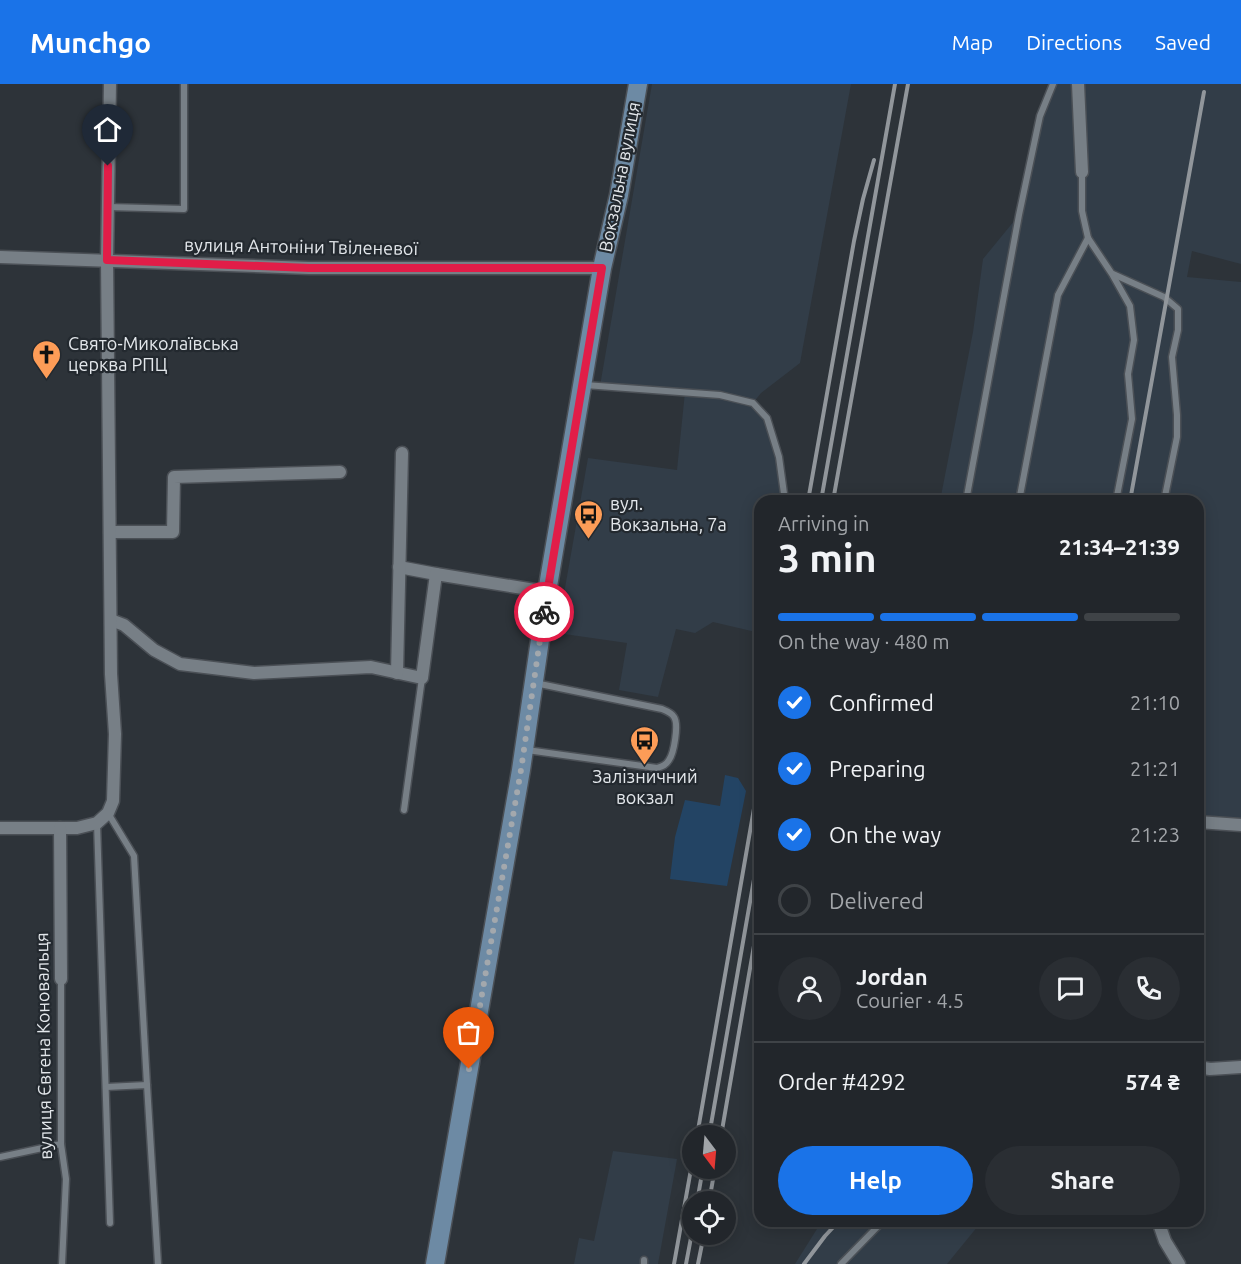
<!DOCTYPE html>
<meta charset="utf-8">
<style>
:root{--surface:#22262b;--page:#2a2e33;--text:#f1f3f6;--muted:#a2a5a9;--line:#3f4347;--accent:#1a73e8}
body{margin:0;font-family:Ubuntu,sans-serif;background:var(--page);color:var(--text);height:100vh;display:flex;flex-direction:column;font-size:22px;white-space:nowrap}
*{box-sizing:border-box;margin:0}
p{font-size:20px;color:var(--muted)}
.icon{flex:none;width:33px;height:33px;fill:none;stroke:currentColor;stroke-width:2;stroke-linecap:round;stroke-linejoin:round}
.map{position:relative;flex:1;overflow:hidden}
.side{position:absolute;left:754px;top:411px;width:450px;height:732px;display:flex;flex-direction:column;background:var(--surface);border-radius:18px;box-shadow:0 3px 15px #0003,0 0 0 2px var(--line)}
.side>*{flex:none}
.needle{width:39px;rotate:164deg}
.fabs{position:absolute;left:682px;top:1041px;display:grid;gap:12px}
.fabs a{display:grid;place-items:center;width:54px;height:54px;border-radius:50%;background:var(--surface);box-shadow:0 3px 15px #0003,0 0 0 2px var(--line);font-size:30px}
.pin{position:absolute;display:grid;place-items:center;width:51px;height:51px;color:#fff;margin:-62px -26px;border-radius:50% 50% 50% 0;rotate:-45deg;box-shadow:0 0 6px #0007}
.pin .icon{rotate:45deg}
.courier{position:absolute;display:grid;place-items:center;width:60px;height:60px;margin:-30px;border:4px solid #e11d48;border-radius:50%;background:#fff;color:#222;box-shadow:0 2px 8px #0007}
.headline em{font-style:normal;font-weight:700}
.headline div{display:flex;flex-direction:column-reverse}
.headline{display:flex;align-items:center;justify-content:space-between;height:102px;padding:0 24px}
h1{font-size:39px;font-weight:700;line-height:45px}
.bar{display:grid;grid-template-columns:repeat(4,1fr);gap:9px 6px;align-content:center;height:72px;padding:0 24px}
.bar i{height:8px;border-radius:4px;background:var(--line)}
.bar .selected{background:var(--accent)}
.bar p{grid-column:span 4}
.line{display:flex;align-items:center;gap:15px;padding:0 24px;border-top:2px solid var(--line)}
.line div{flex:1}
.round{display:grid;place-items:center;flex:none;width:63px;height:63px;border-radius:32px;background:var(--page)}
ol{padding:0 24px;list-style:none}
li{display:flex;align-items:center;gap:18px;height:66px}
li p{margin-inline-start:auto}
li .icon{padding:6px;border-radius:50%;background:var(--accent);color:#fff;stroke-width:4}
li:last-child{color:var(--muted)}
li i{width:33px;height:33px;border:3px solid var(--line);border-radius:50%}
.action{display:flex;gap:12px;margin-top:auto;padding:12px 24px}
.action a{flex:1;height:69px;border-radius:36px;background:var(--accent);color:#fff;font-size:24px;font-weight:700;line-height:69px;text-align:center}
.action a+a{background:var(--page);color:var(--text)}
header{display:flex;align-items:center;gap:36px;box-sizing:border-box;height:84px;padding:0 30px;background:var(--accent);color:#fff}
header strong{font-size:28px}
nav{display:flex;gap:33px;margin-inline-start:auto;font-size:21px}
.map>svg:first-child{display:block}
</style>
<header>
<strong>Munchgo</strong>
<nav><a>Map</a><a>Directions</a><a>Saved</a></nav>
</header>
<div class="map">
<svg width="1241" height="1180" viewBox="0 0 1241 1180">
<rect width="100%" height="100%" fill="#2d3339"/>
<!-- built -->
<g fill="#323d48">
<polygon points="652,0 851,0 800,279 761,309 753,319 767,334 779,373 785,417 760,417 760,549 713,538 695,549 676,545 658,613 619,606 627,559 557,549 588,374 677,386 685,308 600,302"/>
<polygon points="1053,0 1241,0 1241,180 1192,167 1187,193 1241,198 1241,741 1199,738 1198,417 940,417 973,248 983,175 1019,131 1040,32"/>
<polygon points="613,1067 677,1075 658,1180 574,1180 579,1154 594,1157"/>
<polygon points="822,1137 982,1137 947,1180 795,1180"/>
</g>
<!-- green -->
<polygon fill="#234464" points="725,691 738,694 746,707 727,802 670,795 675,753 685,716 720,722"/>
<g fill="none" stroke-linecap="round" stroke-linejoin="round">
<defs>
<g id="lane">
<polyline points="1082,88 1082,127 1088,154 1112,190 1130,222 1134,256 1128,290 1132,335 1116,417"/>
<polyline points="108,123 184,125 184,0"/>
<polyline points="1113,190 1164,213 1178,225 1178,246 1172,273 1177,331 1177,353 1164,417"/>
<polyline points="585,301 720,311 753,319 767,334 779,373 785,417"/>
<polyline points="966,417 1019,131 1040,32 1053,0"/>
<polyline points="1019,417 1058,211 1088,154"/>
<path d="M527 666 657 684C663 682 666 681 669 676 674 669 679 640 674 633 672 629 667 627 662 625L535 599"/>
<polyline points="404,726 422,594"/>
<polyline points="108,729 134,772 147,1001"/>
<polyline points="97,739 110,1139"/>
<polyline points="61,895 61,1060 66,1095 62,1180"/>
<polyline points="106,1003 147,1001 158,1180"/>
<polyline points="0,1073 61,1060"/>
<polyline points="644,1180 644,1176"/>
<polyline points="841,1180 883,1137"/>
</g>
<g id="street">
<polyline points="1078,0 1082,88"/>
<polyline points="0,173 309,184 602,184"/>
<polyline points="110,448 173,448 174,393 340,388"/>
<polyline points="399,483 436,490"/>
<polyline points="111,536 124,541 154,566 180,580 254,589 371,583 422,594 436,490 547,508"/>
<polyline points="397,589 402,369"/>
<polyline points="1198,738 1241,741"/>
<polyline points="0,744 77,744 97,739 108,729 113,717 115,650 111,590 107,176 110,0"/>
<polyline points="60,744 61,895"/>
<polyline points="1198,983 1210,985 1241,983"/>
<polyline points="1158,1137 1165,1157 1179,1180"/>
</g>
<polyline id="secondary" points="435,1180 521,686 547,508 602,184 619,111 638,0"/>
</defs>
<!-- lane casing -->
<use href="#lane" stroke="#4b5056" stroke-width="9"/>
<!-- street casing -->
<use href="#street" stroke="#4b5056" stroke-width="15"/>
<!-- secondary casing -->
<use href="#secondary" stroke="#4b5056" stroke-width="21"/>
<!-- lane -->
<use href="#lane" stroke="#777f86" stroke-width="6"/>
<!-- street -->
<use href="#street" stroke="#777f86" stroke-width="12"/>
<!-- secondary -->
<use href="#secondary" stroke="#6d8aa4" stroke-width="18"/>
<!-- rail -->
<g stroke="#91969b" stroke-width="4">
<polyline points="808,417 854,157 863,115 874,76"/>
<polyline points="821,417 895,0"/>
<polyline points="833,417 908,0"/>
<polyline points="1130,417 1204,8"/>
<polyline points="697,1052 760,690"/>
<polyline points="709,1052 760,761"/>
<polyline points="721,1052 760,827"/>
<polyline points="697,1118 703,1084"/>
<polyline points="709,1118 715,1084"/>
<polyline points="674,1180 693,1074"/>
<polyline points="686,1180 693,1143"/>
<polyline points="698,1180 704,1150"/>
<polyline points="804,1180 825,1152 839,1137"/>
</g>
</g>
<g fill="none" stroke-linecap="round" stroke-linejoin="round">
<!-- done -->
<polyline stroke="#a3a8ad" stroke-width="6" stroke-dasharray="0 10.8" points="469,985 521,686 544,528"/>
<!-- route -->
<polyline stroke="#e11d48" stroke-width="8" points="108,82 107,176 309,184 602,184 544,528"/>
</g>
<!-- icons -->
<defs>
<symbol id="church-pin" viewBox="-11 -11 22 30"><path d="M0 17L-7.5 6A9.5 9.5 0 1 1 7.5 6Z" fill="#fd9c57" stroke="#23292f"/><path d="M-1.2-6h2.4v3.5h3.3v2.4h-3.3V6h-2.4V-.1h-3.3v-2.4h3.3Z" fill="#111"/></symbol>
<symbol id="bus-pin" viewBox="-11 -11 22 30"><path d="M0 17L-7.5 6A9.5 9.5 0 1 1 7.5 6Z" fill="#fd9c57" stroke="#23292f"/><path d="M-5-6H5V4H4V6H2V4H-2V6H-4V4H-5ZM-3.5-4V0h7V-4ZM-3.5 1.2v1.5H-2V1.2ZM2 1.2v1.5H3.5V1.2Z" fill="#111"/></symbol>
</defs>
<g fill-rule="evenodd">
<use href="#church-pin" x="30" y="254" width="33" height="45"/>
<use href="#bus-pin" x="572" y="414" width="33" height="45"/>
<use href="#bus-pin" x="628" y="640" width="33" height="45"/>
</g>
<g text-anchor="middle" stroke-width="4.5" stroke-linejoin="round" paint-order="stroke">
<!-- street labels -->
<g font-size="18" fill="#e3e7eb" stroke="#23292f">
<text transform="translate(620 93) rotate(-79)" y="6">Вокзальна вулиця</text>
<text transform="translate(301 163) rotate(1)" y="6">вулиця Антоніни Твіленевої</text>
<text transform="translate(44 962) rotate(-91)" y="6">вулиця Євгена Коновальця</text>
</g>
<!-- poi labels -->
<g font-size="18" fill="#e3e7eb" stroke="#23292f" text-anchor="start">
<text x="68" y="266">Свято-Миколаївська<tspan x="68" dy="21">церква РПЦ</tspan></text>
<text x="610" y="426">вул.<tspan x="610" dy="21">Вокзальна, 7а</tspan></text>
<text x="645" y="699" text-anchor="middle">Залізничний<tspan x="645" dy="21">вокзал</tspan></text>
</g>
</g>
</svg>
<div class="fabs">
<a><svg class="needle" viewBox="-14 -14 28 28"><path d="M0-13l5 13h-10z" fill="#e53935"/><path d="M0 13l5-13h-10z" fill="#a2a5a9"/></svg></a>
<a><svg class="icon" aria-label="locate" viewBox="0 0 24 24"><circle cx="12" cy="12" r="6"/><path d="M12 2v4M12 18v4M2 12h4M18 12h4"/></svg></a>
</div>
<div class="pin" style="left:469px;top:985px;background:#ea580c"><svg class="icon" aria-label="bag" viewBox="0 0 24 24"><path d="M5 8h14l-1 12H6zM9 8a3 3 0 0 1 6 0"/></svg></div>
<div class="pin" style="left:108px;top:82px;background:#1f2937"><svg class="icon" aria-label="home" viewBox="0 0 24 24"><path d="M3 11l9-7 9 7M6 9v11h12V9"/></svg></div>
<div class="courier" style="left:544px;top:528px"><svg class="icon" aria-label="bike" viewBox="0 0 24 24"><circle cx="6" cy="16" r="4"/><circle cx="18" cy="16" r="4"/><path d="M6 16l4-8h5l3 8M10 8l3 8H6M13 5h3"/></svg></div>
<section class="side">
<div class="headline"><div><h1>3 min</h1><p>Arriving in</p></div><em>21:34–21:39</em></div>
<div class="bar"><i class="selected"></i><i class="selected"></i><i class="selected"></i><i></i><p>On the way · 480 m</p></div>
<ol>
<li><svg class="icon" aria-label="check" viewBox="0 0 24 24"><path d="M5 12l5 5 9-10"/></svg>Confirmed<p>21:10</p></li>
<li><svg class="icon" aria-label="check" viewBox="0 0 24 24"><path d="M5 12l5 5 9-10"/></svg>Preparing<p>21:21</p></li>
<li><svg class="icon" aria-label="check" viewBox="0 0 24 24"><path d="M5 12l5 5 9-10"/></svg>On the way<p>21:23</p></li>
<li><i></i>Delivered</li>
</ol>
<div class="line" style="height:108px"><a class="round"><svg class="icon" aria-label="person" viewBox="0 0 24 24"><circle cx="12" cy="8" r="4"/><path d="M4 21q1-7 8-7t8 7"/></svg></a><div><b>Jordan</b><p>Courier · 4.5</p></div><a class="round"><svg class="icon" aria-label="chat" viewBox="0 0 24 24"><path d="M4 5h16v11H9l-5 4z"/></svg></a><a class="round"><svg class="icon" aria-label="phone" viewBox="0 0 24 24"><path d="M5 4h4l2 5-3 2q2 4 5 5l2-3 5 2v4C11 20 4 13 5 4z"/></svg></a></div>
<div class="line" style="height:78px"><div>Order #4292</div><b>574 ₴</b></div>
<div class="action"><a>Help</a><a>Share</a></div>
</section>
</div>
